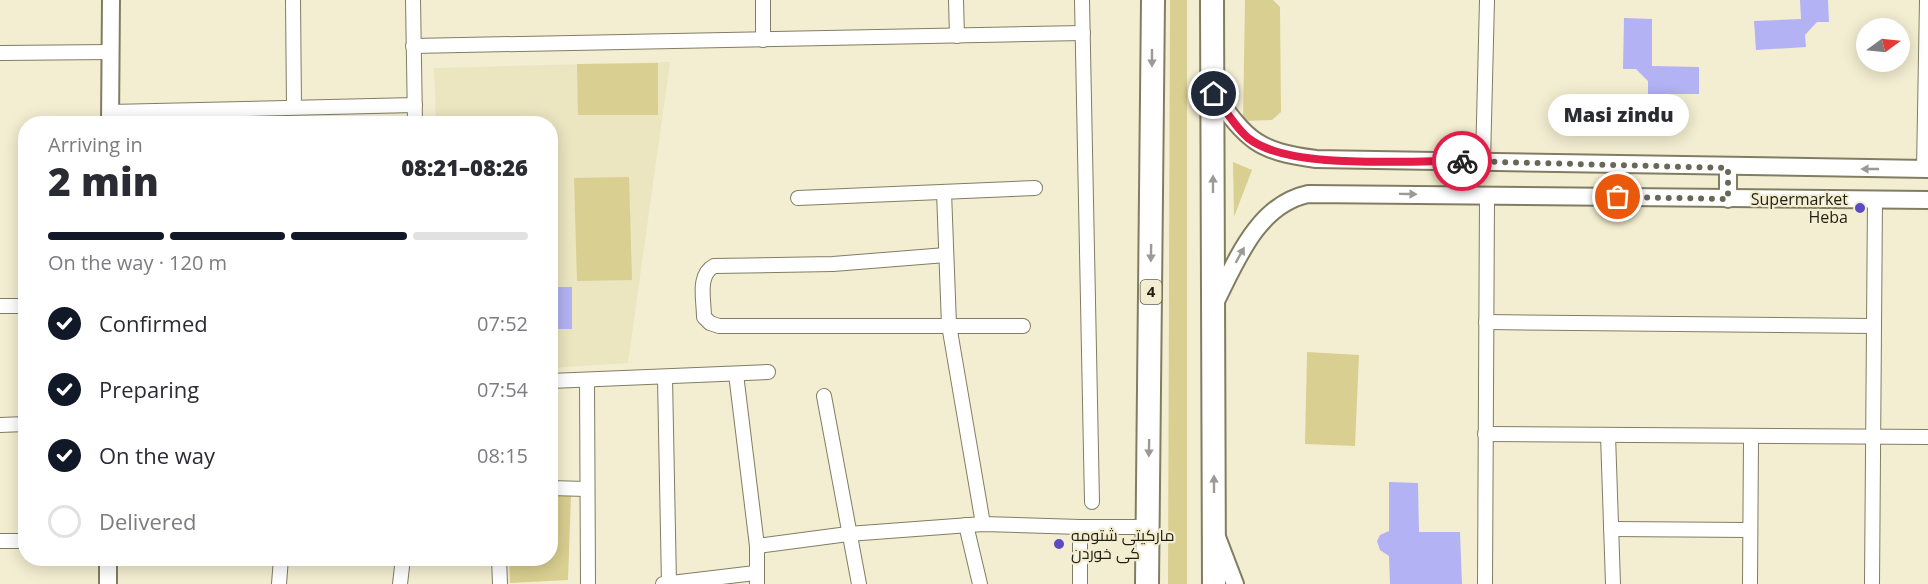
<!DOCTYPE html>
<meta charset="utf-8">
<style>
:root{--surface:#fff;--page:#f2f2f3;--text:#2b2b33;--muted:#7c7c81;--line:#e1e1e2;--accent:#111827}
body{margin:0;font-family:"Open Sans",Cairo,sans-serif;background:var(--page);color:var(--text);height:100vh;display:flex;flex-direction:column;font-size:22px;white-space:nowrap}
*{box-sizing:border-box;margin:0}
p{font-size:20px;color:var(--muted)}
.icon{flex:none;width:33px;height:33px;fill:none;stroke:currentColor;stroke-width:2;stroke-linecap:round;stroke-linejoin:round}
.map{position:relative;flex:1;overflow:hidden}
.side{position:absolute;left:18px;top:116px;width:540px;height:450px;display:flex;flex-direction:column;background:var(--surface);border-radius:24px;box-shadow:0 3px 15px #0003}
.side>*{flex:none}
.needle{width:39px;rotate:75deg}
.fabs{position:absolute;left:1856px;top:18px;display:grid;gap:12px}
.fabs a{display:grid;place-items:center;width:54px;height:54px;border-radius:50%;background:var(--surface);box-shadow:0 3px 15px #0003;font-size:30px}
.pin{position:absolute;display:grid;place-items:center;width:51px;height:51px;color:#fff;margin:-26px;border:3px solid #fff;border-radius:50%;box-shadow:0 2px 6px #0007}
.courier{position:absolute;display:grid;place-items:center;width:60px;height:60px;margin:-30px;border:4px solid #e11d48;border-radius:50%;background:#fff;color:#222;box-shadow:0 2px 8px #0007}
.bubble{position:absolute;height:42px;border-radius:21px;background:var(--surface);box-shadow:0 3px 15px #0003;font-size:20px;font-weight:800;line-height:42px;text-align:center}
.head em{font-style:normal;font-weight:800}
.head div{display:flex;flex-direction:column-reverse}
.head{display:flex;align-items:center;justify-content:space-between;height:102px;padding:0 30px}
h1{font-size:39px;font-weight:800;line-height:45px}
.bar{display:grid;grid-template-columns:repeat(4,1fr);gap:9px 6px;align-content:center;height:72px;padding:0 30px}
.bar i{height:8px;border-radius:4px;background:var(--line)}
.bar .current{background:var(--accent)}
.bar p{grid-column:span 4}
ol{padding:0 30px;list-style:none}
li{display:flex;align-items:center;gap:18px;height:66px}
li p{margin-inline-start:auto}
li .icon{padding:6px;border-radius:50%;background:var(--accent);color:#fff;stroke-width:4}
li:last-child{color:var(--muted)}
li i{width:33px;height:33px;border:3px solid var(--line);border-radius:50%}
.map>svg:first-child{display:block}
</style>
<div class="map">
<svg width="1928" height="584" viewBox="0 0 1928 584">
<rect width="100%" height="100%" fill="#f3eed1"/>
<!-- built -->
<polygon fill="#ebe5c0" points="670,62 628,363 551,368 550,123 436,123 434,68"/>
<!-- green -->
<g fill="#d9cf90">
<polygon points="1170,0 1187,0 1187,584 1168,584"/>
<polygon points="1245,0 1273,0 1280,7 1281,112 1272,120 1243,121"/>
<polygon points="658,63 658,115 578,115 577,64"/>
<polygon points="1233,162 1252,170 1234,217"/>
<polygon points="629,177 632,280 577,281 574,178"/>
<polygon points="1307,352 1359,355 1355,446 1305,444"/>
<polygon points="551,495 571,495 568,580 510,583 509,558 550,558"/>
</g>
<!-- building -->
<g fill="#b2b2f4">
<polygon points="1800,0 1828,0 1829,22 1817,22 1805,35 1806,47 1756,50 1754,21 1801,19"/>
<polygon points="1624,18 1652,19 1652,66 1699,67 1699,94 1648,94 1648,81 1636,69 1623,69"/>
<rect x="550" y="287" width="22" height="42"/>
<polygon points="1389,482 1418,483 1419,532 1460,532 1462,584 1390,584 1389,556 1380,550 1377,541 1380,535 1389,531"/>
</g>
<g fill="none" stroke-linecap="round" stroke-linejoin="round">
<defs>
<g id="minor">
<polyline points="293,0 294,107"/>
<polyline points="413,0 415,123"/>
<polyline points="763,0 763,40"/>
<polyline points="956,0 957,36"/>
<polyline points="1082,0 1092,502"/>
<polyline points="413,46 1083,33"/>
<polyline points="0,53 111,52"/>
<polyline points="110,112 415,105"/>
<polyline points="1483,161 1487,0"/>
<polyline points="1924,169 1927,0"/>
<polyline points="944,192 949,325 983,524"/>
<polyline points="798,198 1035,188"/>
<path d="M946 255 833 264 714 266C697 275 704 300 704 317L710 323 719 326H1023"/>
<polyline points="0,306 26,306"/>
<polyline points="1486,322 1873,326"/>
<polyline points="736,374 757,546 757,584"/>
<polyline points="665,378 669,584"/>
<polyline points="587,380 588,584"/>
<polyline points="550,381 768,372"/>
<polyline points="824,396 859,584"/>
<polyline points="0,425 26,424"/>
<polyline points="1485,434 1928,437"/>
<polyline points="1608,435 1613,584"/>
<polyline points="550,488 587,489"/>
<polyline points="966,525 980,584"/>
<polyline points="1611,529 1750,530"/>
<polyline points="0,541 26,541"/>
<polyline points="757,546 848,534 983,524 1080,527"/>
<polyline points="499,558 500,584"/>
<polyline points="279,584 281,558"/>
<polyline points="400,584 403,558"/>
<polyline points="663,584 755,573"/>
<polyline points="1080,584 1080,527 1147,527"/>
<polyline points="1485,584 1487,196"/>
<polyline points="1750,584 1751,438"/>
<polyline points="1872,584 1875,199"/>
</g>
<g id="tertiary">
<path d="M1214 94C1248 141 1257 151 1316 159L1928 169"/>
<polyline points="110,123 111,0"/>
<polyline points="1728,199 1728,168"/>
<path d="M1215 303C1236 262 1257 205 1308 194L1928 200"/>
<polyline points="1217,537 1235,584"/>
<polyline points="108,584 108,558"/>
</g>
<g id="trunk">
<polyline points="1212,0 1214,584"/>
<polyline points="1147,584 1153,0"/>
</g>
</defs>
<!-- minor casing -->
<use href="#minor" stroke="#817d63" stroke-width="16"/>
<!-- tertiary casing -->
<use href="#tertiary" stroke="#817d63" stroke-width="20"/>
<!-- trunk casing -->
<use href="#trunk" stroke="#817d63" stroke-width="26"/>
<!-- minor -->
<use href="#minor" stroke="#fff" stroke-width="14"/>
<!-- tertiary -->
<use href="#tertiary" stroke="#fff" stroke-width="16"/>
<!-- trunk -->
<use href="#trunk" stroke="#fff" stroke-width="22"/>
</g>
<!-- one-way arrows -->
<defs><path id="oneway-solid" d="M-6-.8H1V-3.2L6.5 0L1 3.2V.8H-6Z" transform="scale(1.5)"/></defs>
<g fill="#9b9a95">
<use href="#oneway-solid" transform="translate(1152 58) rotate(90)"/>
<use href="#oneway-solid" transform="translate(1870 169) rotate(-180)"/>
<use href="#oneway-solid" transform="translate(1213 184) rotate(-90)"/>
<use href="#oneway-solid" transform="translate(1408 194) rotate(1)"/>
<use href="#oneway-solid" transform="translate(1151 253) rotate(91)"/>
<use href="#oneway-solid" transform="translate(1240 255) rotate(-61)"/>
<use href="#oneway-solid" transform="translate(1149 448) rotate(91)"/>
<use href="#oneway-solid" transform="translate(1214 484) rotate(-90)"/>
</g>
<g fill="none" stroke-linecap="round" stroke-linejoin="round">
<!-- done -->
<polyline stroke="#6a6756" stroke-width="6" stroke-dasharray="0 10.8" points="1462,161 1728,168 1728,199 1618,197"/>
<!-- route -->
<path stroke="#e11d48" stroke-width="8" d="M1214 94C1224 108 1234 126 1248 138 1290 171 1408 160 1462 161"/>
</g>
<!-- markers -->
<g fill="#5b4ac2" stroke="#f3eed1" stroke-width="2">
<circle cx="1860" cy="208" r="6"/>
<circle cx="1059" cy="544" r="6"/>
</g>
<g text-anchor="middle" stroke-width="4.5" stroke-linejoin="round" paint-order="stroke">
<!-- shield labels -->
<rect fill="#f3eed1" stroke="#5f5d4d" stroke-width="1.5" x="1140.5" y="280" width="21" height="24" rx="4.5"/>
<g font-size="15" font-weight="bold" fill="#201f14">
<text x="1151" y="297">4</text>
</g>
<!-- poi labels -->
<g font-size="16" fill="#201f14" stroke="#f3eed1" text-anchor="end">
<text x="1848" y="205">Supermarket<tspan x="1848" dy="18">Heba</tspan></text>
<text x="1071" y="541" text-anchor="start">مارکیتی شتومه<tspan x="1071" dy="18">کی خوردن</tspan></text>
</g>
</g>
</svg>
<div class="fabs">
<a><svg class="needle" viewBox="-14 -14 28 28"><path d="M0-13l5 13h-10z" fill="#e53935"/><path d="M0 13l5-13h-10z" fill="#7c7c81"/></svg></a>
</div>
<div class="pin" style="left:1618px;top:197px;background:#ea580c"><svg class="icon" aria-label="bag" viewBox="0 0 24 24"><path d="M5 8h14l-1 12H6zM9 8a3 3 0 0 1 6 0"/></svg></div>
<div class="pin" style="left:1214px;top:94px;background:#1f2937"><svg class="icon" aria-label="home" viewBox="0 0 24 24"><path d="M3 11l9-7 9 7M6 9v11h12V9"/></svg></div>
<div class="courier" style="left:1462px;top:161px"><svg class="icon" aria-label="bike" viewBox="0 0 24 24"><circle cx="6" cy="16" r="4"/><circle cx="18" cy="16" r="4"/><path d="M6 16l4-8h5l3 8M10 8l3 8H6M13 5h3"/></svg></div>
<div class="bubble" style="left:1548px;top:94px;width:141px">Masi zindu</div>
<section class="side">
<div class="head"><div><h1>2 min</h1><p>Arriving in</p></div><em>08:21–08:26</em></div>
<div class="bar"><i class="current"></i><i class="current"></i><i class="current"></i><i></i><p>On the way · 120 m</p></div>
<ol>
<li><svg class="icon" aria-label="check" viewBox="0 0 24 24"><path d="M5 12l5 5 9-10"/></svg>Confirmed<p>07:52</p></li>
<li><svg class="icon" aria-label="check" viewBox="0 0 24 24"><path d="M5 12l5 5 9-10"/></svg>Preparing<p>07:54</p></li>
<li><svg class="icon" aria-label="check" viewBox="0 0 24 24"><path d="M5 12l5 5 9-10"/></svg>On the way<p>08:15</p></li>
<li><i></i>Delivered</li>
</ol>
</section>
</div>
